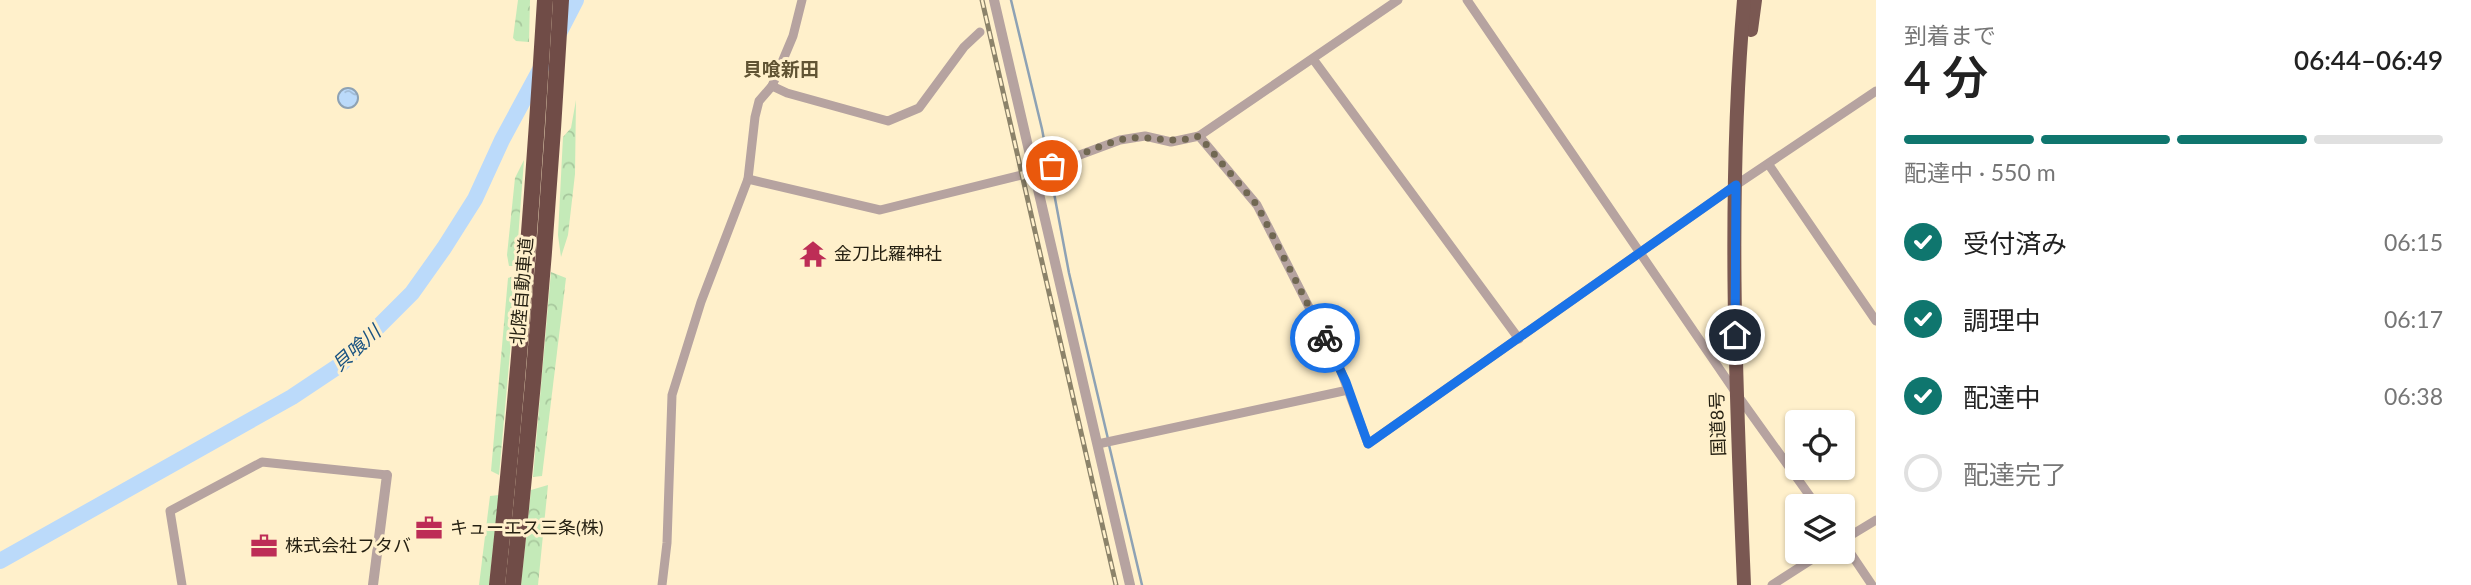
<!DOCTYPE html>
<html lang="ja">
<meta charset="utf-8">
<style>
:root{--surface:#fff;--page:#f6f6f6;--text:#222;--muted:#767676;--line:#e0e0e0;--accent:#0f766e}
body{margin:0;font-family:Lato,"Noto Sans JP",sans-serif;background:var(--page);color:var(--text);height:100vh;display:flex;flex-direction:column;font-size:26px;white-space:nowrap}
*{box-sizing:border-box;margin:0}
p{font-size:23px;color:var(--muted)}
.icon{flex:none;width:38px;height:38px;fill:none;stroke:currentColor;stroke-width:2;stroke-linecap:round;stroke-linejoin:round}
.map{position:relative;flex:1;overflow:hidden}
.drawer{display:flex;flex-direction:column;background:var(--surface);width:595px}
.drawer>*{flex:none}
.controls{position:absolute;left:1785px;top:410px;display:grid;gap:14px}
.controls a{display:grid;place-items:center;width:70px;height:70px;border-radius:7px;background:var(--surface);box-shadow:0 2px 5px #0004;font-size:35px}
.pin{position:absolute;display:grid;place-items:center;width:60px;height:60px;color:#fff;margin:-30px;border:4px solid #fff;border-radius:50%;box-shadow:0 2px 7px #0007}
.courier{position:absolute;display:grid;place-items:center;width:70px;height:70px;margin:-35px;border:5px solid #1a73e8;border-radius:50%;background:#fff;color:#222;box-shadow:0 2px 9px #0007}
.head em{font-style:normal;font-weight:600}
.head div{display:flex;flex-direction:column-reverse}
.head{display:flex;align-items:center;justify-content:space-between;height:119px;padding:0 28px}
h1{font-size:46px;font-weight:600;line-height:52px}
.bar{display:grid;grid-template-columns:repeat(4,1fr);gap:10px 7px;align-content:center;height:84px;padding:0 28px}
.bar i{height:9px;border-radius:5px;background:var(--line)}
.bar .selected{background:var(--accent)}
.bar p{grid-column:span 4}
ol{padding:0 28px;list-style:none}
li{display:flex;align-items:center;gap:21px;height:77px}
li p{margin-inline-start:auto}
li .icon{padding:7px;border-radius:50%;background:var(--accent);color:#fff;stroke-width:4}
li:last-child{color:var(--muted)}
li i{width:38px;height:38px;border:4px solid var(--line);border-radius:50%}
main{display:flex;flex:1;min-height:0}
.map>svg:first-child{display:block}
</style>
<main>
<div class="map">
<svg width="1876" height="585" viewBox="0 0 1876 585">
<defs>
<pattern id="forest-crowns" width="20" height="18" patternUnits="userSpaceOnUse" patternTransform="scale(1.75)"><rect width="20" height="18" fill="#c4eab8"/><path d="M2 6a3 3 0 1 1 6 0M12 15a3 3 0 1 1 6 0" fill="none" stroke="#a8c89d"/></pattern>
<pattern id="water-ripples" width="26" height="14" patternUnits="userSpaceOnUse" patternTransform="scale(1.75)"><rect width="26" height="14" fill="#bbdafa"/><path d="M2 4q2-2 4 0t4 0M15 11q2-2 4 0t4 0" fill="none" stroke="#a1bbd5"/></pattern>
</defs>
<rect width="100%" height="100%" fill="#fff0cb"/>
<!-- forest -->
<g fill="url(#forest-crowns)">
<polygon points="518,0 530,0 529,42 516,41 513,38"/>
<polygon points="576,100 575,174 568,235 561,257 558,235 563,137 571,128"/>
<polygon points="524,160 516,266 509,266 507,255 515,178"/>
<polygon points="551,272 566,278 542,476 533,477"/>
<polygon points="517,275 499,475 491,471 508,278"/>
<polygon points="548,485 538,585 521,585 531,490"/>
<polygon points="499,495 489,585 479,585 490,496"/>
</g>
<!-- water -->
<circle fill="url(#water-ripples)" stroke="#8ea2b4" stroke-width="2" cx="348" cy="98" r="10"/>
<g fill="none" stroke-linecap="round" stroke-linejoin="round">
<!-- stream -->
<g stroke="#8ea2b4" stroke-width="2.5">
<polyline points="1011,0 1042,129 1069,273 1108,439"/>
<polyline points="1109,445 1142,585"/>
</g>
<!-- river -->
<g stroke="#bbdafa" stroke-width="16">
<polyline points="559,33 576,0"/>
<polyline points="0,561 292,397 340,365 412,293 444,248 475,199 502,140 542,66"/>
</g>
<!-- minor -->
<g stroke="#b6a3a0" stroke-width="9">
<polyline points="1467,0 1736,393 1817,506"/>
<polyline points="1313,59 1519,339"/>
<polyline points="772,86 787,93 888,121 919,108 964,47 980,32"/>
<polyline points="1199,136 1257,205 1339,366 1368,444 1736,185 1876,91"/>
<polyline points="1769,165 1876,321"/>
<polyline points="748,179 880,210 1034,172 1120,140 1145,136 1171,142 1199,136 1398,0"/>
<polyline points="1098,444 1348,390"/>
<polyline points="1843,540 1876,520"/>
<polyline points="1843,542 1872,585"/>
<polyline points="182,585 170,511 262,462 387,475"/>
<polyline points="662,585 667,543 672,395 701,302 748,179 755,117 759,101 772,86 793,36 802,0"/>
<polyline points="1772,585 1825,551"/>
</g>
<!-- tertiary -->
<g stroke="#b6a3a0" stroke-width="10">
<polyline points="994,0 1130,585"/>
<polyline points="373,585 387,475"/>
</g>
<!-- trunk -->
<g stroke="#7a5852" stroke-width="14">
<polyline points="1751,30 1755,0"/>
<path d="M1744 585C1736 390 1727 195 1744 0"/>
</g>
<!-- motorway -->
<g stroke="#704c47" stroke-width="16">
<path d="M497 585C518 390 533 195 545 0"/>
<path d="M513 585C534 390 550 195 561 0"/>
</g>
<defs>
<polyline id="rail" points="982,0 1116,585"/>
</defs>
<!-- rail casing -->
<use href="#rail" stroke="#8c836a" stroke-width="5"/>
<!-- rail -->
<use href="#rail" stroke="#fff0cb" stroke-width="2.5" stroke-dasharray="8" stroke-linecap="butt"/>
</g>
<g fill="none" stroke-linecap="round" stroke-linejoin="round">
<!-- done -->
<path stroke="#716852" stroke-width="7" stroke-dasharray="0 12.6" d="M1052 166C1076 158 1100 144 1124 139 1153 134 1170 146 1199 136L1257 205 1325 338"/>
<!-- route -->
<polyline stroke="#1a73e8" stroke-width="9" points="1325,338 1346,382 1368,444 1736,185 1735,335"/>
</g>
<!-- icons -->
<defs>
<symbol id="temple-bare" viewBox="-9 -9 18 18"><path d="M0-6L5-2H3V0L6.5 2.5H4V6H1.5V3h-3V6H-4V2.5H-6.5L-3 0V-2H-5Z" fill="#bd2d56" stroke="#fff0cb" stroke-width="2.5" paint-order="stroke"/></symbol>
<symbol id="office-bare" viewBox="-9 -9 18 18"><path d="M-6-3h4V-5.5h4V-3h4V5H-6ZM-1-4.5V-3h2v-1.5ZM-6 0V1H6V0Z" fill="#bd2d56" stroke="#fff0cb" stroke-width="2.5" paint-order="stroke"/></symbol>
</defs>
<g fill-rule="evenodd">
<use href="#temple-bare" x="794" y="235" width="38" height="38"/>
<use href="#office-bare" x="410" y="509" width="38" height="38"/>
<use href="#office-bare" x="245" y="527" width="38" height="38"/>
</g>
<g text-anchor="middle" stroke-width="6" stroke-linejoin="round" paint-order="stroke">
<!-- poi labels -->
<g font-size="18" fill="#241f11" stroke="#fff0cb" text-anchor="start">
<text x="834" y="260">金刀比羅神社</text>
<text x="450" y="534">キューエス三条(株)</text>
<text x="285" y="552">株式会社フタバ</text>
</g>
<!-- street labels -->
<g font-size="18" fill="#241f11" stroke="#fff0cb">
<text transform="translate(522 291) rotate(-85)" y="6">北陸自動車道</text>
<text transform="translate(1718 424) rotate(-92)" y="6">国道8号</text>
</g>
<!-- neighbourhood labels -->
<g font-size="19" font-weight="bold" fill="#605333" stroke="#fff0cb">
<text x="781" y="76">貝喰新田</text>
</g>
<!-- water labels -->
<g font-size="19" font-style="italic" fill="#195281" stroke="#fff0cb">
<text transform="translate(356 348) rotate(-42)" y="7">貝喰川</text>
</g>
</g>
</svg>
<div class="controls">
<a><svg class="icon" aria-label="locate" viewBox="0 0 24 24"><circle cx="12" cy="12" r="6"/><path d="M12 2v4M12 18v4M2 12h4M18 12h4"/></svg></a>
<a><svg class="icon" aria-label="layers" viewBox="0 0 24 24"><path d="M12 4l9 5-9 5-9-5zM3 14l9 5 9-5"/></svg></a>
</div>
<div class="pin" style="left:1052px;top:166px;background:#ea580c"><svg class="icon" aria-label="bag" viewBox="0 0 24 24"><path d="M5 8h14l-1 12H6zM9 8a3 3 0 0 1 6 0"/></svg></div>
<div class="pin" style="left:1735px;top:335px;background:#1f2937"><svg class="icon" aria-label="home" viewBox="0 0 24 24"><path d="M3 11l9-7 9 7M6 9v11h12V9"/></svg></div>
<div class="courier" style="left:1325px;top:338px"><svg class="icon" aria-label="bike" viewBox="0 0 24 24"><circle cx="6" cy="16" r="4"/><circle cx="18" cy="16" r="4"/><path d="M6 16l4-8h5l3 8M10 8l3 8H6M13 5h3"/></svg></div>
</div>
<section class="drawer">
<div class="head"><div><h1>4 分</h1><p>到着まで</p></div><em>06:44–06:49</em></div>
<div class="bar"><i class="selected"></i><i class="selected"></i><i class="selected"></i><i></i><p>配達中 · 550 m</p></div>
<ol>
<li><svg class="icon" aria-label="check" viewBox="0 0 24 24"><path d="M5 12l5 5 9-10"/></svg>受付済み<p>06:15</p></li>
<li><svg class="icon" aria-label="check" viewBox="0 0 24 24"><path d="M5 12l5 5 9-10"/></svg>調理中<p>06:17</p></li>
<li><svg class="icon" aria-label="check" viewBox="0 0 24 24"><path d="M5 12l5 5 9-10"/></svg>配達中<p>06:38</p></li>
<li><i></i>配達完了</li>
</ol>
</section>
</main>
